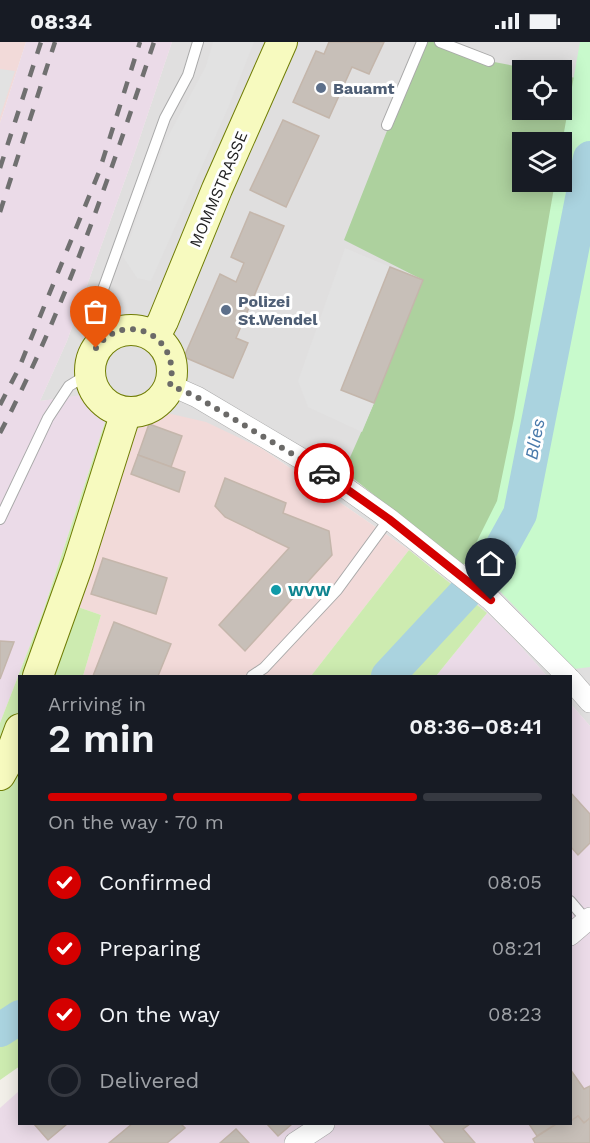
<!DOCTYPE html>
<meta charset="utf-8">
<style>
:root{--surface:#171b24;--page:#20242c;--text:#f1f3f6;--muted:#9ea1a6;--line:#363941;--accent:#d40000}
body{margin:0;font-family:"Work Sans",sans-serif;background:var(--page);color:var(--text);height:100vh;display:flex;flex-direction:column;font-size:22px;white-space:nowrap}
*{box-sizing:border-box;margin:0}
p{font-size:20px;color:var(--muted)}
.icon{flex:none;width:33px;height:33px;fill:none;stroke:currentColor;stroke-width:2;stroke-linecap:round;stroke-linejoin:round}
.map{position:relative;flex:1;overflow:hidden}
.drawer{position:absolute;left:18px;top:633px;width:554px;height:450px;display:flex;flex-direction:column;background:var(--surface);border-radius:0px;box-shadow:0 3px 15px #0003}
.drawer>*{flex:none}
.fabs{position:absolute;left:512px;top:18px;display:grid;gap:12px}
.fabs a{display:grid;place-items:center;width:60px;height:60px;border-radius:0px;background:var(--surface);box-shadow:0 3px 15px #0003;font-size:30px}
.pin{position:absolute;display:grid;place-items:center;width:51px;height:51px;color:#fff;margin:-62px -26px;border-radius:50% 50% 50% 0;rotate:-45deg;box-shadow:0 0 6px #0007}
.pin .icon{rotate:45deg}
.courier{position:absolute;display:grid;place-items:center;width:60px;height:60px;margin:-30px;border:4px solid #d40000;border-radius:50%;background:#fff;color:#222;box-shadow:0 2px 8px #0007}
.head em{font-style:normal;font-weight:600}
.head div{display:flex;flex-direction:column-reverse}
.head{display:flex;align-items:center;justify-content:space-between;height:102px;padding:0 30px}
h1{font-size:39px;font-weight:600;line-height:45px}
.bar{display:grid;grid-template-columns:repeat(4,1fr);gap:9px 6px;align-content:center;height:72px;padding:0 30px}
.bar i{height:8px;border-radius:4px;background:var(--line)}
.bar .on{background:var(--accent)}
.bar p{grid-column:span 4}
ol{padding:0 30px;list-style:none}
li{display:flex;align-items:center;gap:18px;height:66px}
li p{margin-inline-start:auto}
li .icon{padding:6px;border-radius:50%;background:var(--accent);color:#fff;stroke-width:4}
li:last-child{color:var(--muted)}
li i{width:33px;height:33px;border:3px solid var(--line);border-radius:50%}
.status{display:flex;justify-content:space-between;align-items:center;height:42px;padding:0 30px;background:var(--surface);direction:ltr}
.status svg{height:16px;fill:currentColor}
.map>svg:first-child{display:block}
</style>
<div class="status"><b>08:34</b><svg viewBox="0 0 49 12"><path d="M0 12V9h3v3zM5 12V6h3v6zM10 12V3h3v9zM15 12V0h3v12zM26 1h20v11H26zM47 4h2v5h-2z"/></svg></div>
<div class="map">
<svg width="590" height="1101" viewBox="0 0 590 1101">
<rect width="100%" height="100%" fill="#f2efe9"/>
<!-- residential -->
<path fill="#e0dfdf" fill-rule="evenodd" d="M172 0H590V684L570 661V634H547L514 597 487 571 409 508 261 406 167 371 143 379 108 371 88 353 40 359 67 299 134 113ZM522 28H561V68H522ZM522 100H561V140H522Z"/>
<!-- commercial -->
<g fill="#f2dad9">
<polygon points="0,0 26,0 0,81"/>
<polygon points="167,371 206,380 261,406 409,508 311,634 83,634 101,573 78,565 130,396 143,379"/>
</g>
<!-- industrial -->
<g fill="#ebdbe8">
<polygon points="26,0 172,0 134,113 67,299 40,359 88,352 108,371 43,570 0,681 0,81"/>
<polygon points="487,571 514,597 547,634 436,634"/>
<polygon points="570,661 590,684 590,1101 0,1101 0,1066 19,1049 20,1082 570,1082"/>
</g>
<!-- grass -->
<g fill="#cdebb0">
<polygon points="108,371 143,379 130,397 78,565 101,573 83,634 20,634 20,1024 0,1038 0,681 43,570"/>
<polygon points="409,508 487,571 436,634 311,634"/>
</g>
<!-- forest -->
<path fill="#add19e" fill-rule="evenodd" d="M422 0H440L489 19 536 28H522V68H561V33L590 39 493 521 461 522 344 429 374 361 423 238 344 198ZM522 100H561V140H522Z"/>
<!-- park -->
<polygon fill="#c8facc" points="580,0 590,0 590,625 574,627 497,546 467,519 497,459 514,376 555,140 561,140 561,107"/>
<!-- parking -->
<g fill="#e2e2e2">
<polygon points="213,0 254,0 228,66 151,239 137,236 123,215 166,98 206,24"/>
<polygon points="0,27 15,29 0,75"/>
<polygon points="345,206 390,225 342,348 374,361 362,390 308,365 298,339"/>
</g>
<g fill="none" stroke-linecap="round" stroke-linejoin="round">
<!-- river -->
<g stroke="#aad3df" stroke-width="34">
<polyline points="388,634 493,521 520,472 590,116"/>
<polyline points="0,988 20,975"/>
</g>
</g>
<!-- building -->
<g fill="#c7bfb8" stroke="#c4b6ab" stroke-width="1.5">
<polygon points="329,0 384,0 369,32 352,25 329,76 293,60 316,9 324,12"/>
<polygon points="283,78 319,94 286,165 250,148"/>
<polygon points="250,170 284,184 236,296 248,301 233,336 184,315 220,232 236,240 244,221 231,215"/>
<polygon points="390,225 423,238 374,361 341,348"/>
<polygon points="149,382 182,394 171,425 138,413"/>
<polygon points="138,413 185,430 179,450 131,432"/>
<polygon points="225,436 286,461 283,471 329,489 332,513 245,609 219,583 289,506 225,475 215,464"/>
<polygon points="103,516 167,536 156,572 91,552"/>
<polygon points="114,580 171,602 158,634 93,634"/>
<polygon points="0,599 14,600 0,637"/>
<polygon points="570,750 590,772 590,801 578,813 570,804"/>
<polygon points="570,1027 584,1047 590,1044 590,1076 584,1081 578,1074 571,1079 570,1077"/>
<polygon points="578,1074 584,1081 590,1076 590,1101 535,1101 533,1097 556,1082 570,1082 570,1077 571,1079"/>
<polygon points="34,1082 67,1082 48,1098"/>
<polygon points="132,1082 181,1082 185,1086 167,1101 109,1101"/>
<polygon points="267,1082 292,1082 278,1094"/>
<polygon points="429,1082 470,1082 463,1087 475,1101 445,1101"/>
<polygon points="529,1082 556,1082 537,1094"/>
<polygon points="236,1087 249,1101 220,1101"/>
</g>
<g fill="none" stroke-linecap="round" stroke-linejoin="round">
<defs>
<g id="service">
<polyline points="440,0 489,19"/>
<polyline points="387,83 422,0"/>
<polyline points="113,292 101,253 165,76 188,33 198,0"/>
<polyline points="0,477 48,376 69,344 90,331"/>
<polyline points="252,634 264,626 337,548 389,477"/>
<polyline points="570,859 587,879"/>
</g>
<g id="minor">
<polyline points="170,343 197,355 322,429 389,477 491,558 567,634"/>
<polyline points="570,637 590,660"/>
<polyline points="570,893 590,876"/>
<polyline points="295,1101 324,1082"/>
</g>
<g id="secondary">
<circle cx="131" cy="329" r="41"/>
<polyline points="155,294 163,279 217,147 282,0"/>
<polyline points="38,634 78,522 126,370"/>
<polyline points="0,733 9,717 20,687"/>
</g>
</defs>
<!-- service casing -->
<use href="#service" stroke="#a9a9a9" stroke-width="12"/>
<!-- minor casing -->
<use href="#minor" stroke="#a9a9a9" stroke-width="22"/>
<!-- secondary casing -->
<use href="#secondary" stroke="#707d05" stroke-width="32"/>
<!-- service -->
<use href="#service" stroke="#fff" stroke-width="10"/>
<!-- minor -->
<use href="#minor" stroke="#fff" stroke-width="21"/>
<!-- secondary -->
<use href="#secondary" stroke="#f7fabf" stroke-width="30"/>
<!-- rail -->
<g stroke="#707070" stroke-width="4.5" stroke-dasharray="12 12" stroke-linecap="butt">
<polyline points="0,126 41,0"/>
<polyline points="0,170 55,0"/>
<polyline points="0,363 19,326 99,130 140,0"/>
<path d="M0 391C65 267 110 133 154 0"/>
</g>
</g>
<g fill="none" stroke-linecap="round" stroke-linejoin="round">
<!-- done -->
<path stroke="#6b6a68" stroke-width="6" stroke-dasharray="0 10.8" d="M96 306C126 266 182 295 170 343L197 355 324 431"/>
<!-- route -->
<polyline stroke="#d40000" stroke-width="8" points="324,431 389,477 491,558"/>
</g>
<!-- markers -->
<g fill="#5c6f8a" stroke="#fff" stroke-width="2">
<circle cx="321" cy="46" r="6"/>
<circle cx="226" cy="268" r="6"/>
</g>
<circle fill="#0f9aa8" stroke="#fff" stroke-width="2" cx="276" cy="548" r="6"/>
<g text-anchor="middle" stroke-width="6" stroke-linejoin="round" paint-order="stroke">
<!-- service labels -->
<g font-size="16" font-weight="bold" fill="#4e5e75" stroke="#fff" text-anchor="start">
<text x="333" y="52">Bauamt</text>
<text x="238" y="265">Polizei<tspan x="238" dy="18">St.Wendel</tspan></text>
</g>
<!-- street labels -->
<g font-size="16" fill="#222" stroke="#fff">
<text transform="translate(218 147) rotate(-67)" y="6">MOMMSTRASSE</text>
</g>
<!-- culture labels -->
<g font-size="16" font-weight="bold" fill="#0d838f" stroke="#fff" text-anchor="start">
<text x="288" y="554">WVW</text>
</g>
<!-- water labels -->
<g font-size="18" font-style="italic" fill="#4a7aab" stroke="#fff">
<text transform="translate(535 397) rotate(-79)" y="6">Blies</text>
</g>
</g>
</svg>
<div class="fabs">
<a><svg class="icon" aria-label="locate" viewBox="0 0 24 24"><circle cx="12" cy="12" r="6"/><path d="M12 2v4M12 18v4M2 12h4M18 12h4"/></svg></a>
<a><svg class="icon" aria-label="layers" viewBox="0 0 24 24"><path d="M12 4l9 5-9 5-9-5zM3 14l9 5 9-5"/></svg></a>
</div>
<div class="pin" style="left:96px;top:306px;background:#ea580c"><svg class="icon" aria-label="bag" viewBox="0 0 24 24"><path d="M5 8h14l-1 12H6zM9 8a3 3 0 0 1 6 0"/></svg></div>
<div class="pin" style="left:491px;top:558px;background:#1f2937"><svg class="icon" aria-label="home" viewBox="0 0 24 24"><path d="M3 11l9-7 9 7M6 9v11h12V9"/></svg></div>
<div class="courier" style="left:324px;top:431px"><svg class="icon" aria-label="car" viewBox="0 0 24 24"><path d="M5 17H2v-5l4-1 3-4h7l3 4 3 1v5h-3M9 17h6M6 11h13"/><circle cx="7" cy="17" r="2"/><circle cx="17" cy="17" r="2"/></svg></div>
<section class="drawer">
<div class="head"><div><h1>2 min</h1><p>Arriving in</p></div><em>08:36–08:41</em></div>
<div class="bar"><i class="on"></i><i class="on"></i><i class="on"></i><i></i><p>On the way · 70 m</p></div>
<ol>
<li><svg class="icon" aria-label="check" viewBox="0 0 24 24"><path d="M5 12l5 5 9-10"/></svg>Confirmed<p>08:05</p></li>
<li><svg class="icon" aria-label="check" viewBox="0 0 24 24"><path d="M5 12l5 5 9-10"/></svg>Preparing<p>08:21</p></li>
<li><svg class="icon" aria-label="check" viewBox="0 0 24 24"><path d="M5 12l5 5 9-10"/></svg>On the way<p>08:23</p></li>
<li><i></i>Delivered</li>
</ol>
</section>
</div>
